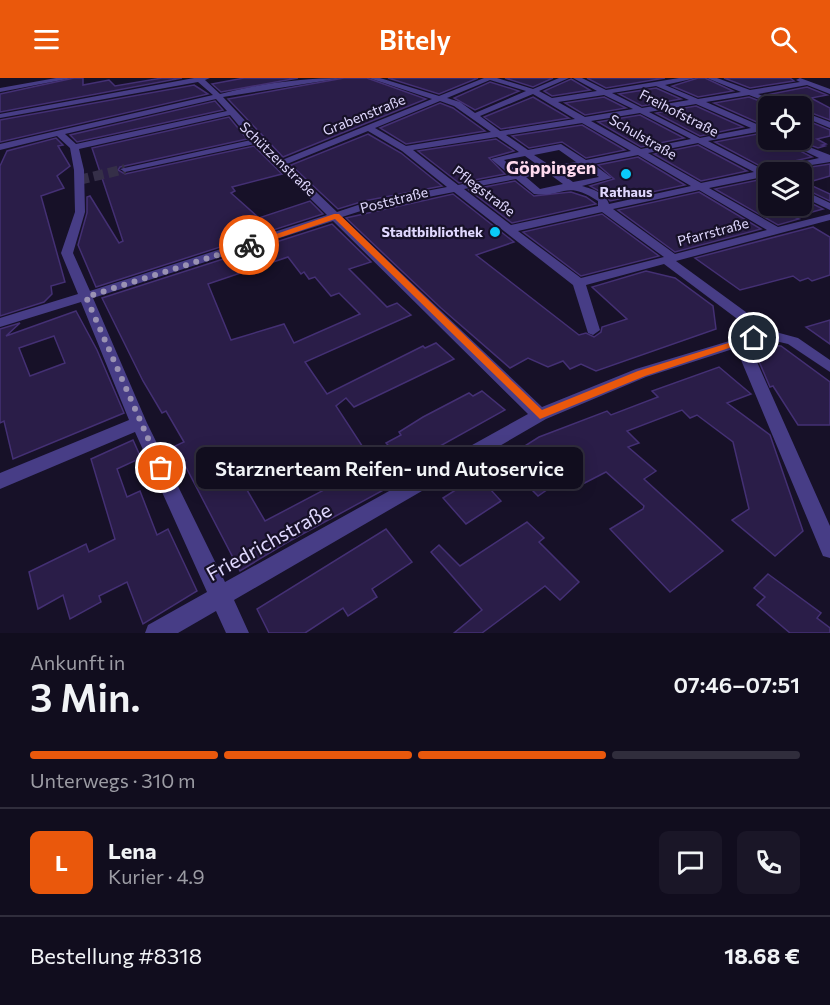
<!DOCTYPE html>
<html lang="de">
<meta charset="utf-8">
<style>
:root{--surface:#110d1e;--page:#1a1627;--text:#f1f3f6;--muted:#9c9ca4;--line:#302d3c;--accent:#ea580c}
body{margin:0;font-family:Commissioner,sans-serif;background:var(--page);color:var(--text);height:100vh;display:flex;flex-direction:column;font-size:22px;white-space:nowrap}
*{box-sizing:border-box;margin:0}
p{font-size:20px;color:var(--muted)}
.icon{flex:none;width:33px;height:33px;fill:none;stroke:currentColor;stroke-width:2;stroke-linecap:round;stroke-linejoin:round}
.map{position:relative;height:555px;overflow:hidden}
.details{display:flex;flex-direction:column;background:var(--surface);flex:1}
.details>*{flex:none}
.buttons{position:absolute;left:758px;top:18px;display:grid;gap:12px}
.buttons a{display:grid;place-items:center;width:54px;height:54px;border-radius:9px;background:var(--surface);box-shadow:0 3px 15px #0003,0 0 0 2px var(--line);font-size:30px}
.pin{position:absolute;display:grid;place-items:center;width:51px;height:51px;color:#fff;margin:-26px;border:3px solid #fff;border-radius:50%;box-shadow:0 2px 6px #0007}
.courier{position:absolute;display:grid;place-items:center;width:60px;height:60px;margin:-30px;border:4px solid #ea580c;border-radius:50%;background:#fff;color:#222;box-shadow:0 2px 8px #0007}
.bubble{position:absolute;height:42px;border-radius:9px;background:var(--surface);box-shadow:0 3px 15px #0003,0 0 0 2px var(--line);font-size:20px;font-weight:600;line-height:42px;text-align:center}
.head em{font-style:normal;font-weight:600}
.head div{display:flex;flex-direction:column-reverse}
.head{display:flex;align-items:center;justify-content:space-between;height:102px;padding:0 30px}
h1{font-size:39px;font-weight:600;line-height:45px}
.bar{display:grid;grid-template-columns:repeat(4,1fr);gap:9px 6px;align-content:center;height:72px;padding:0 30px}
.bar i{height:8px;border-radius:4px;background:var(--line)}
.bar .on{background:var(--accent)}
.bar p{grid-column:span 4}
.line{display:flex;align-items:center;gap:15px;padding:0 30px;border-top:2px solid var(--line)}
.line div{flex:1}
.round{display:grid;place-items:center;flex:none;width:63px;height:63px;border-radius:9px;background:var(--page)}
header{display:flex;justify-content:space-between;align-items:center;height:78px;padding:0 30px;background:var(--accent);color:#fff;font-size:27px;font-weight:600}
.map>svg:first-child{display:block}
</style>
<header><svg class="icon" aria-label="menu" viewBox="0 0 24 24"><path d="M4 6h16M4 12h16M4 18h16"/></svg>Bitely<svg class="icon" aria-label="search" viewBox="0 0 24 24"><circle cx="10" cy="10" r="6"/><path d="M15 15l6 6"/></svg></header>
<div class="map">
<svg width="830" height="555" viewBox="0 0 830 555">
<rect width="100%" height="100%" fill="#171128"/>
<!-- building -->
<g fill="#2a1d48" stroke="#443074" stroke-width="1.5" fill-rule="evenodd">
<polygon points="74,0 83,0 83,7 109,2 115,8 162,0 182,0 0,34 0,16"/>
<polygon points="244,0 298,0 221,14 212,6"/>
<polygon points="344,0 367,0 426,21 283,79 228,21"/>
<polygon points="388,0 478,0 439,16"/>
<polygon points="505,0 553,0 533,9"/>
<polygon points="587,0 665,0 606,10"/>
<polygon points="698,0 705,0 733,13 698,19 672,8"/>
<polygon points="724,0 790,0 794,3 750,10"/>
<polygon points="571,1 590,12 552,18 544,13"/>
<polygon points="490,4 519,13 475,32 454,20"/>
<polygon points="194,7 208,16 0,64 0,42"/>
<polygon points="807,9 827,17 811,20 830,30 830,42 801,31 801,28 790,28 766,17"/>
<polygon points="656,10 681,21 642,28 619,16"/>
<polygon points="533,19 569,40 501,51 484,39"/>
<polygon points="604,19 626,30 585,37 565,25"/>
<polygon points="749,19 773,28 768,28 768,44 761,46 714,25"/>
<polygon points="215,23 223,32 77,64 70,57"/>
<polygon points="440,25 453,30 485,53 406,66 380,50"/>
<polygon points="696,28 743,49 700,58 656,35"/>
<polygon points="640,37 684,60 641,69 598,44"/>
<polygon points="229,39 247,61 120,89 118,92 125,96 254,68 282,96 232,109 235,113 231,115 259,140 310,123 323,136 96,209 78,167 87,135 87,119 90,118 119,165 123,163 92,70"/>
<polygon points="801,40 830,52 830,58 817,61 826,66 822,67 825,68 818,70 796,62 801,62"/>
<polygon points="582,47 625,72 586,80 562,64 529,70 512,58"/>
<polygon points="768,54 768,62 779,62 812,79 764,90 715,64"/>
<polygon points="368,56 401,75 442,108 364,123 338,131 291,87"/>
<polygon points="56,60 63,67 58,68 70,88 57,98 64,110 41,118 65,204 51,208 52,216 44,224 0,238 0,88 7,73"/>
<polygon points="496,61 514,73 489,80 505,96 459,105 418,73"/>
<polygon points="698,67 747,93 701,103 654,76"/>
<polygon points="638,79 685,107 610,123 603,115 590,108 614,101 598,87"/>
<polygon points="830,86 830,98 806,105 830,116 830,123 801,109 801,94 779,94"/>
<polygon points="768,100 768,128 801,128 801,120 823,131 794,139 799,141 778,147 715,111"/>
<polygon points="515,103 534,118 571,114 586,119 596,126 512,145 469,112"/>
<polygon points="699,114 761,151 675,174 618,132"/>
<polygon points="453,116 514,164 476,177 579,257 586,255 594,259 601,254 602,249 627,241 592,209 646,193 675,200 713,228 716,251 596,293 581,286 570,291 563,283 548,289 528,280 510,290 441,230 346,140"/>
<polygon points="602,136 659,178 581,198 523,154"/>
<path d="M332 146 371 184 349 191 387 229 397 225 411 237 305 284 327 316 423 268 425 270 436 265 454 281 354 329 346 320 336 328 389 409 286 465 240 493 175 368 184 364 166 333 162 335 143 303 102 220ZM288 179 301 196 304 194 309 201 315 199 331 218 339 215 360 236 294 265 284 246 231 262 208 206ZM281 375 290 390 307 382 324 412 265 443 247 412 260 399 252 389Z"/>
<polygon points="813,149 830,159 830,197 812,203 808,200 800,203 793,198 740,212 695,180"/>
<path d="M76 233 97 272 124 335 13 381 4 343 0 345V251L20 245 6 258ZM54 258 65 285 30 298 19 270Z"/>
<polygon points="830,242 830,266 806,249"/>
<polygon points="757,266 781,268 830,304 830,347 798,347 773,308 770,309 752,267"/>
<polygon points="719,289 751,316 727,325 770,357 803,453 775,478 732,442 749,431 733,364 697,337 690,340 682,332 627,353 639,365 628,369 656,393 644,401 723,473 670,514 610,451 643,431 644,428 606,394 573,411 564,400 538,418 515,395 490,411 501,423 466,446 443,420 539,359 607,333 611,337 658,319 652,313"/>
<polygon points="482,313 505,332 406,387 386,365 401,357 399,354 423,339 469,315 473,318"/>
<polygon points="133,362 141,380 117,391 127,419 140,413 157,457 168,451 197,513 143,546 127,504 99,518 101,524 70,541 63,517 38,531 29,494 86,466 89,474 115,461 91,381"/>
<polygon points="527,444 544,460 539,464 579,504 560,522 545,508 482,555 454,555 482,532 431,474 439,467 460,488"/>
<polygon points="386,451 412,484 372,511 377,519 348,538 343,530 305,555 269,555 257,531"/>
<polygon points="768,496 821,535 817,540 830,550 830,555 790,555 757,527 765,519 754,510"/>
</g>
<g fill="none" stroke-linecap="round" stroke-linejoin="round">
<!-- street-tunnel -->
<polyline stroke="#352f48" stroke-width="10" stroke-dasharray="10 5" stroke-linecap="butt" points="79,102 125,91"/>
<!-- street -->
<g fill="#473d86" fill-rule="evenodd">
<polygon points="56,0 72,0 0,14 0,10"/>
<path d="M194 0H210L205 2 220 16C259 6 301 0 342 0L223 19 282 82 432 21 369 0H380L439 18 484 0H497L533 11 559 0H569L539 13 552 20 597 13 573 0H582L606 12 679 0H696L665 7 698 21 741 14 707 0H717L750 12 800 4 796 2 800 0 830 11V16L807 7 758 16 788 28H778L749 17 706 24 761 48 768 46V52L708 63 764 92 819 80 781 62H791L830 77V84L768 94V98L709 110 778 149 830 136V142L676 183 772 253 798 260 830 282V294L788 266 767 261 749 266 830 448V480L823 478 820 471 736 270 646 299 546 341 234 522 249 555H226L216 533 178 555H145L148 547 207 514 135 354 0 411V395L129 342 81 224 0 249V240L78 216 61 175 75 134 74 92 70 70 57 58 0 72V66L213 17 198 4 0 40V36ZM490 2 526 13 475 35 460 24 447 20ZM656 8 689 22 642 30 612 15ZM533 16 575 41 500 53 480 38ZM604 17 633 31 585 39 558 24ZM216 21 227 33 76 66 65 56ZM440 23 454 28 491 54 406 68 375 50ZM696 26 751 50 700 60 649 34ZM640 35 691 61 641 71 591 43ZM230 37 251 62 120 91 125 94 255 66 327 137 90 213 73 175 85 134 84 92 79 71ZM582 45 631 73 586 82 561 66 528 72 506 57ZM368 53 402 73 447 109 364 125 337 134 287 86ZM497 59 519 74 491 81 510 97 458 107 413 72ZM698 65 754 94 701 105 648 75ZM559 72 576 84 551 88 534 77ZM638 77 691 108 609 126C606 115 592 111 582 108L612 100 593 86ZM525 78 542 90 519 95 504 82ZM583 88 599 99 573 104 558 93ZM548 95 563 106 540 111 526 99ZM516 101 534 116C563 120 565 101 598 123V128L511 147 464 111ZM699 112 767 152 675 176 613 131ZM454 114 573 207 588 255 593 257 600 252 586 207 664 186 756 255 636 291 542 329 342 139 367 131ZM602 134 664 179 581 200 518 153ZM333 143 528 336 225 504 147 345 93 220Z"/>
<polygon points="801,33 830,44 830,50 801,38"/>
<polygon points="801,111 830,125 830,132 801,118"/>
</g>
</g>
<!-- route -->
<polygon fill="#ea580c" points="334,136 339,136 542,332 638,293 751,258 759,260 645,298 540,341 335,141 252,169 245,167"/>
<g fill="none" stroke-linecap="round" stroke-linejoin="round">
<!-- done -->
<polyline stroke="#9a92b3" stroke-width="6" stroke-dasharray="0 10.8" points="161,390 86,219 249,167"/>
</g>
<!-- markers -->
<g fill="#0acaf9" stroke="#171128" stroke-width="2">
<circle cx="626" cy="96" r="6"/>
<circle cx="495" cy="154" r="6"/>
</g>
<g text-anchor="middle" stroke-width="4.5" stroke-linejoin="round" paint-order="stroke">
<!-- far-street labels -->
<g font-size="14" fill="#e0d8fe" stroke="#171128">
<text transform="translate(679 35) rotate(27)" y="5">Freihofstraße</text>
<text transform="translate(364 37) rotate(-22)" y="5">Grabenstraße</text>
<text transform="translate(643 59) rotate(30)" y="5">Schulstraße</text>
<text transform="translate(278 81) rotate(44)" y="5">Schützenstraße</text>
<text transform="translate(484 113) rotate(37)" y="5">Pflegstraße</text>
<text transform="translate(394 122) rotate(-14)" y="5">Poststraße</text>
<text transform="translate(713 154) rotate(-15)" y="5">Pfarrstraße</text>
</g>
<!-- far-poi labels -->
<g font-size="14" font-weight="bold" fill="#e0d8fe" stroke="#171128">
<text x="626" y="119">Rathaus</text>
<text x="483" y="159" text-anchor="end">Stadtbibliothek</text>
</g>
<!-- far-district labels -->
<g font-size="18" font-weight="bold" fill="#fedaee" stroke="#171128">
<text x="551" y="96">Göppingen</text>
</g>
<!-- near-street labels -->
<g font-size="20" fill="#e0d8fe" stroke="#171128">
<text transform="translate(269 464) rotate(-29)" y="7">Friedrichstraße</text>
</g>
</g>
</svg>
<div class="buttons">
<a><svg class="icon" aria-label="locate" viewBox="0 0 24 24"><circle cx="12" cy="12" r="6"/><path d="M12 2v4M12 18v4M2 12h4M18 12h4"/></svg></a>
<a><svg class="icon" aria-label="layers" viewBox="0 0 24 24"><path d="M12 4l9 5-9 5-9-5zM3 14l9 5 9-5"/></svg></a>
</div>
<div class="pin" style="left:161px;top:390px;background:#ea580c"><svg class="icon" aria-label="bag" viewBox="0 0 24 24"><path d="M5 8h14l-1 12H6zM9 8a3 3 0 0 1 6 0"/></svg></div>
<div class="pin" style="left:754px;top:260px;background:#1f2937"><svg class="icon" aria-label="home" viewBox="0 0 24 24"><path d="M3 11l9-7 9 7M6 9v11h12V9"/></svg></div>
<div class="courier" style="left:249px;top:167px"><svg class="icon" aria-label="bike" viewBox="0 0 24 24"><circle cx="6" cy="16" r="4"/><circle cx="18" cy="16" r="4"/><path d="M6 16l4-8h5l3 8M10 8l3 8H6M13 5h3"/></svg></div>
<div class="bubble" style="left:196px;top:369px;width:387px">Starznerteam Reifen- und Autoservice</div>
</div>
<section class="details">
<div class="head"><div><h1>3 Min.</h1><p>Ankunft in</p></div><em>07:46–07:51</em></div>
<div class="bar"><i class="on"></i><i class="on"></i><i class="on"></i><i></i><p>Unterwegs · 310 m</p></div>
<div class="line" style="height:108px"><b class="round" style="background:var(--accent);color:#fff">L</b><div><b>Lena</b><p>Kurier · 4.9</p></div><a class="round"><svg class="icon" aria-label="chat" viewBox="0 0 24 24"><path d="M4 5h16v11H9l-5 4z"/></svg></a><a class="round"><svg class="icon" aria-label="phone" viewBox="0 0 24 24"><path d="M5 4h4l2 5-3 2q2 4 5 5l2-3 5 2v4C11 20 4 13 5 4z"/></svg></a></div>
<div class="line" style="height:78px"><div>Bestellung #8318</div><b>18.68 €</b></div>
</section>
